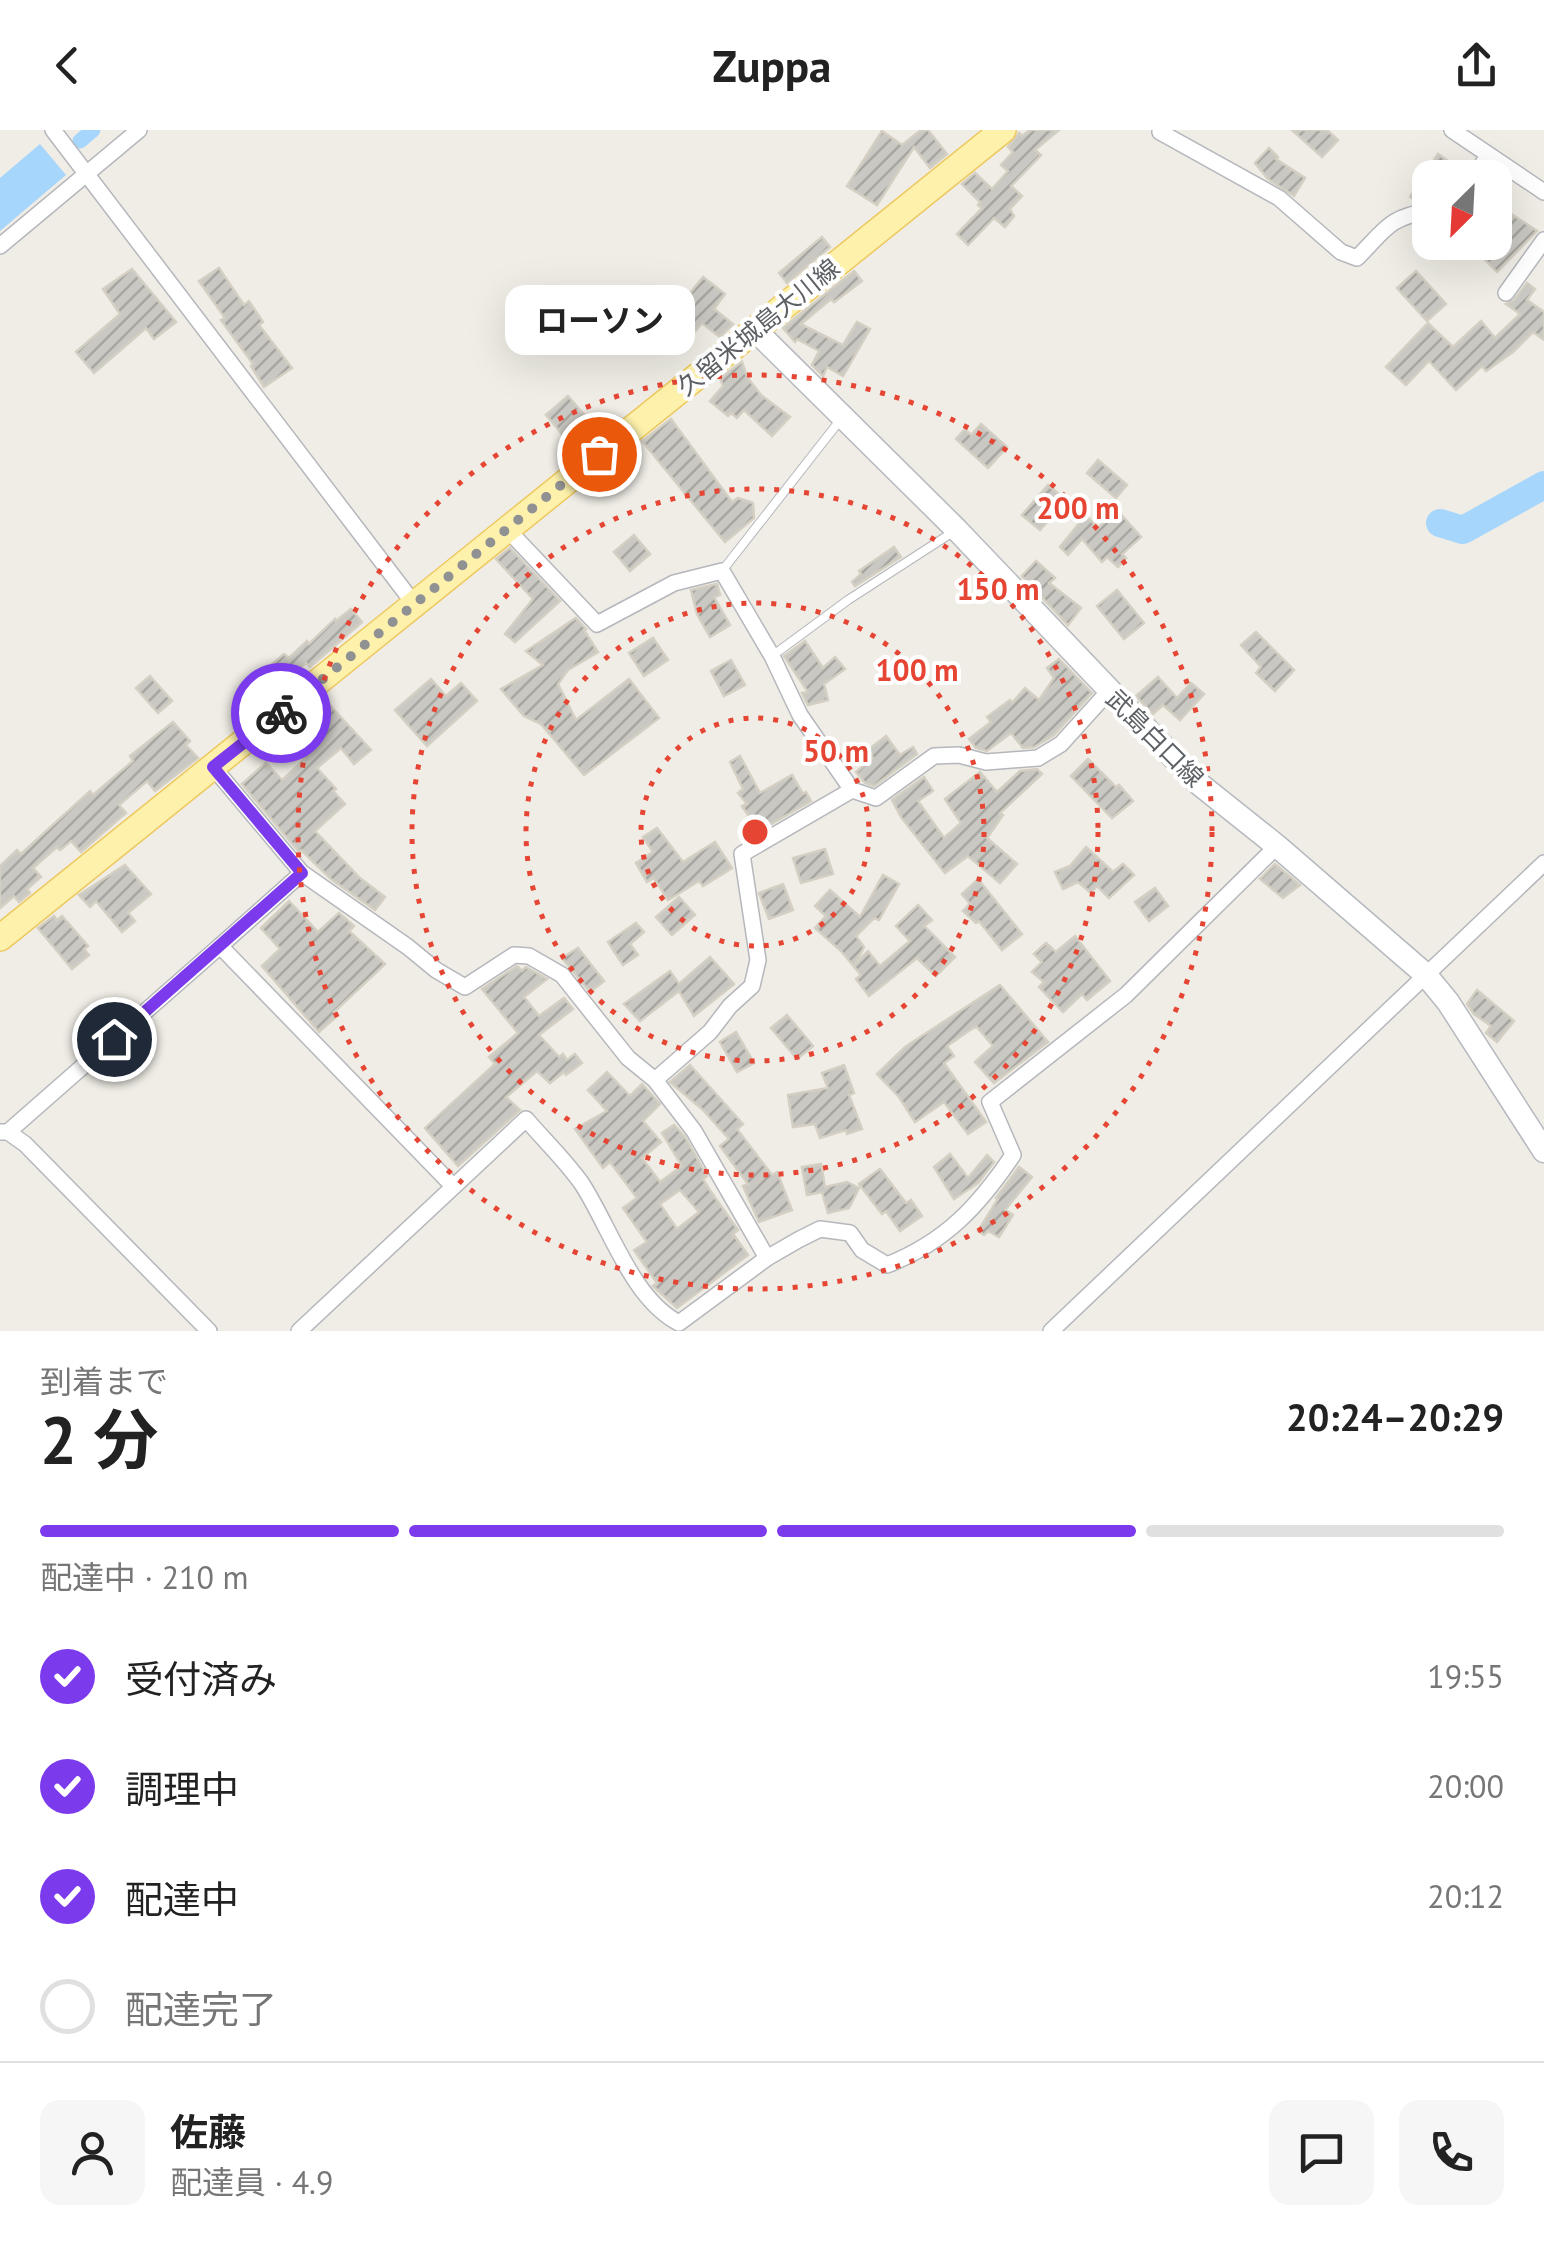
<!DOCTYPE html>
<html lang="ja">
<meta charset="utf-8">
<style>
:root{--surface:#fff;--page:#f6f6f6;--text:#222;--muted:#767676;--line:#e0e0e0;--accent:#7c3aed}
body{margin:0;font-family:"PT Sans","Noto Sans JP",sans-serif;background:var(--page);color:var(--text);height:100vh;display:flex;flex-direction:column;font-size:38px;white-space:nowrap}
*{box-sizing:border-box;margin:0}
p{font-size:32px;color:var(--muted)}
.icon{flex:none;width:55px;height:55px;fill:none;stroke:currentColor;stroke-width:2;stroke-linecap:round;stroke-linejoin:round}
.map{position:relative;height:1201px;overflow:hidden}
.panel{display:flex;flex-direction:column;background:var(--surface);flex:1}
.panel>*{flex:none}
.needle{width:65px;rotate:204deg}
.fabs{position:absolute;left:1412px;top:30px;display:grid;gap:20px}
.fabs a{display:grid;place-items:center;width:100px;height:100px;border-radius:20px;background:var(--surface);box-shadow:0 10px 40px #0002;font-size:50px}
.pin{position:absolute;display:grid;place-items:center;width:85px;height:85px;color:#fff;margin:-42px;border:5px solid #fff;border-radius:50%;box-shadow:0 2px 10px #0007}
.courier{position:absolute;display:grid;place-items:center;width:100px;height:100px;margin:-50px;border:8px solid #7c3aed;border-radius:50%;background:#fff;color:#222;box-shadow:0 2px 12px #0007}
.bubble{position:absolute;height:70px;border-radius:20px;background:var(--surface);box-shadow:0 10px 40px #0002;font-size:32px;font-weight:700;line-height:70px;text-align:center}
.summary em{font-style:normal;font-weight:700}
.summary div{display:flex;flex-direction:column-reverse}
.summary{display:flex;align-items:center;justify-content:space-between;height:170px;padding:0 40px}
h1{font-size:65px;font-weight:700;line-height:75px}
.bar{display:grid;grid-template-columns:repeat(4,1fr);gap:15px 10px;align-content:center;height:120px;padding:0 40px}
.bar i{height:12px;border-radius:8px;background:var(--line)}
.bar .selected{background:var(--accent)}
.bar p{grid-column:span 4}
.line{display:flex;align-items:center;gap:25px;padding:0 40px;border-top:2px solid var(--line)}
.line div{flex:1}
.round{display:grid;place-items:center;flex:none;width:105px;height:105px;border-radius:20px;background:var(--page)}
ol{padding:0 40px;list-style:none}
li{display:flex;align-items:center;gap:30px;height:110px}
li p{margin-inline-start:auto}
li .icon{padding:10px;border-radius:50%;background:var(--accent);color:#fff;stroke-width:4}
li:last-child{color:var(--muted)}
li i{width:55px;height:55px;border:5px solid var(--line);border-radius:50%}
header{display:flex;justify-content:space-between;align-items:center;height:130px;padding:0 40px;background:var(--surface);font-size:45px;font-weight:700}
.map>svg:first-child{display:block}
</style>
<header><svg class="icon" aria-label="back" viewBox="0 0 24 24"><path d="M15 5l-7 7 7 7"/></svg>Zuppa<svg class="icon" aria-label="share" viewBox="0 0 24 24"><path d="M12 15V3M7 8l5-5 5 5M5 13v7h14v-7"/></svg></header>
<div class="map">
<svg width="1544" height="1201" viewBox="0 0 1544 1201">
<defs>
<pattern id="building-hatch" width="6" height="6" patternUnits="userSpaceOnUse" patternTransform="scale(2.5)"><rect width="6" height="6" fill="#cac8c2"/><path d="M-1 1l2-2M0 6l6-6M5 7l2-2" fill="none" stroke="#a7a6a1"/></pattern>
</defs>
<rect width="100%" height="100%" fill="#efede5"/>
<!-- water -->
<polygon fill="#a7d6fd" points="40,14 66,45 0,101 0,48"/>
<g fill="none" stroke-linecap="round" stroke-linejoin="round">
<!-- canal -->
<polyline stroke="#a7d6fd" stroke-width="15" points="80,11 93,0"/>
<!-- river -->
<polyline stroke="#a7d6fd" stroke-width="28" points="1440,393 1463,400 1544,355"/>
</g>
<!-- building -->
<g fill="url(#building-hatch)" stroke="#d4cfc3" stroke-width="2.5" fill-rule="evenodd">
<polygon points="921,0 928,0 947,24 930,38 914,17 877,75 847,56 882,1 902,15"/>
<polygon points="1030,0 1059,0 1035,20 1041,25 1011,56 1022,66 1010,79 1014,86 1005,97 994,88 968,115 957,104 982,78 978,75 980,72 962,54 975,43 992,59 1008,41 1001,35 1013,22 1008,17 1019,3 1022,6"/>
<polygon points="1292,0 1327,0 1338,10 1322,27"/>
<polygon points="1269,18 1278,27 1276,29 1305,48 1294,66 1268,49 1255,33"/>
<polygon points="1438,24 1464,42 1462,48 1430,48 1430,69 1417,72 1410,67"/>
<polygon points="1495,67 1510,78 1507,81 1537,101 1497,142 1468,112 1495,112"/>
<polygon points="822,107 830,117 787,153 779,143"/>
<polygon points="219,138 244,175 249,171 263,192 259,195 292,238 264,257 251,236 253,234 221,190 225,188 199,151"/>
<polygon points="132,139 176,192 154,209 146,198 94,243 76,222 120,184 103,159"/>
<polygon points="854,141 862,151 834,172 831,169 801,194 843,215 857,192 870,199 843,246 827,237 823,246 812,235 819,221 797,209 795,212 783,198"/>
<polygon points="1416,141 1446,174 1427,191 1397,158"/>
<polygon points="703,147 725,164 714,179 733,194 720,207 702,193 692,205 677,192 694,173 687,167"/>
<polygon points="1527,153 1535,159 1527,170 1544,182 1544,210 1533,202 1513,222 1486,241 1482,236 1456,260 1429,231 1406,255 1386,237 1428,193 1453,217 1481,191 1495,208 1520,184 1506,174 1514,170"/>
<polygon points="742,232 747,247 761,265 790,287 772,306 744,280 737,288 731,283 728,286 710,271 723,256 720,248"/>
<polygon points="568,266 594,296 577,311 567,310 546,285"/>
<polygon points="671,289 732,372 738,368 753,373 754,388 725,412 642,311"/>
<polygon points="981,294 1007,317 988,338 956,309 965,299 971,305"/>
<polygon points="1098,330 1127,355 1116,368 1087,343"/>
<polygon points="1048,355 1066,370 1040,400 1022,385"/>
<polygon points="1117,380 1141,407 1122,424 1126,428 1118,437 1107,427 1102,432 1082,409 1068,425 1060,417 1086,385 1098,398"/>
<polygon points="634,405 650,424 630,441 614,422"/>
<polygon points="894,417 901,427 855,456 852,452 861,444 859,441"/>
<polygon points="510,418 560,471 515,512 505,504 533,469 496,429"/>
<polygon points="1036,431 1055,448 1049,453 1081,478 1068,495 1022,446"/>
<polygon points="717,454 720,465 714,467 730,495 710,507 697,484 691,460"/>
<polygon points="1117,460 1144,493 1124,509 1097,476"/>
<polygon points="351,479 362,492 310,537 306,533 284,552 270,536 284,524 289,528 307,511 309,514 335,489 336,491"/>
<polygon points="576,488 586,499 584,500 598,522 568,540 558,554 576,590 629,549 659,588 584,645 541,594 524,586 501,559 543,535 526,521"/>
<polygon points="1256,502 1294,540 1275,561 1256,543 1261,537 1241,515"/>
<polygon points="653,508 668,530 644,546 629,523"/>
<polygon points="805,511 823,538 835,527 845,539 824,554 828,570 808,575 802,563 808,562 784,526"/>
<polygon points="1059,529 1092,563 1054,605 1034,617 1023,618 1011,603 987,621 976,618 969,609 991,592 987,587 1010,570 1012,573 1025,558 1039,570 1054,548 1047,538"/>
<polygon points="731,530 745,555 724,566 711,541"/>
<polygon points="150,546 172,571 158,583 136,558"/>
<polygon points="1158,547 1177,568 1191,553 1204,564 1180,590 1163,575 1153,584 1136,566"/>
<polygon points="431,549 446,566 461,553 477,571 427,616 395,580"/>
<polygon points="323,568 371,620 354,634 341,618 317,638 336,659 333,661 345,674 315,701 360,748 385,767 375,780 331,749 301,720 299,722 242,654 266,633 282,650 305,629 289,611 317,587 310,579"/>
<polygon points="173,592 190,611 186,615 198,628 155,661 147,651 119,675 126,683 81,722 71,711 60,720 57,717 33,738 41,747 27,759 30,763 19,772 14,766 0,778 0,736 17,720 21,724 90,661 93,665 133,631 130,626"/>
<polygon points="886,606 900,625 913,617 917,624 874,656 865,653 856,642 873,628 868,620"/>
<polygon points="740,626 760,663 792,645 803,664 806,662 811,671 752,705 745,695 752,691 742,676 747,674 738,663 743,659 730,632"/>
<polygon points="1088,629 1116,657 1119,655 1133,671 1112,688 1071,646"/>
<polygon points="1037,639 1042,644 1000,683 1003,685 987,708 1017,734 1000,753 968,726 945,743 901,687 892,670 924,647 933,661 918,671 944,708 961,693 945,669 980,642 997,662 1020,641"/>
<polygon points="657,698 683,732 715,712 732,738 703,756 699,751 668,770 654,748 647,752 636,733 653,722 643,707"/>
<polygon points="1086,717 1113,742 1123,734 1134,745 1109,768 1097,756 1091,763 1078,752 1063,759 1055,742 1070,736"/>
<polygon points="825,719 833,744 801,753 793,728"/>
<polygon points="1275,734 1300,755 1283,768 1260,749"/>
<polygon points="125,735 151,764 128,783 135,791 122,802 96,771 90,777 79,765"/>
<polygon points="883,745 899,754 879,790 874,788 856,806 864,817 855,834 868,821 880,836 910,811 896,796 918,775 932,790 924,796 955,827 936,846 917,828 869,866 856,849 861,845 841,821 815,798 826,786 815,776 830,760 860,787"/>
<polygon points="978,749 1022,804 1002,820 979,791 976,793 963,781 970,774 962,764"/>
<polygon points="783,754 793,780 769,789 759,763"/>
<polygon points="1155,758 1168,776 1149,791 1135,772"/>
<polygon points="679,767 695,785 672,805 656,787"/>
<polygon points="289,771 318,802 339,783 354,796 349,801 385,834 334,882 337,886 319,902 262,836 280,819 261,798"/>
<polygon points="54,786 57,790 62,786 88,816 84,819 89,825 72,839 38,798"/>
<polygon points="636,793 644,802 630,814 638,825 623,835 608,812"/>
<polygon points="1075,806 1110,851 1087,870 1082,864 1063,882 1039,857 1044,852 1032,842 1042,832 1034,824 1046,813 1056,822"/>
<polygon points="578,818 604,851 590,862 562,828"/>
<polygon points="710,827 734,854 694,886 679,861 640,891 624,874 670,841 679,854"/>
<polygon points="517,836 522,841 526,837 547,849 524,867 539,886 564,868 573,879 539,905 559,927 563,924 567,930 575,924 582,933 566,945 564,942 550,953 537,941 506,967 520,980 458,1036 425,998 495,934 489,927 518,903 482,859"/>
<polygon points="1000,855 1048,912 994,953 975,932 993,916 977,897 973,898 947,916 954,926 944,933 986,992 968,1004 944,972 915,992 899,967 877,944 905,917"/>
<polygon points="1477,860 1514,891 1497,912 1486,903 1491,896 1474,884 1467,874"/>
<polygon points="787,885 813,916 797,929 771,898"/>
<polygon points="736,902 754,933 737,942 720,912"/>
<polygon points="690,935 743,994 737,999 772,1045 777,1042 792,1080 759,1092 743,1056 748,1054 720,1016 729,1009 703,980 670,952"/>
<polygon points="844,935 854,963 849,965 862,999 847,1004 846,1000 820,1008 815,994 793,997 788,965 828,958 822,943"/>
<path d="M607 942 630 966 642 954 660 974 643 991 661 1012 642 1028 660 1052 682 1036 662 1003 674 995 685 1007 707 1046 703 1049 709 1059 738 1100 733 1104 748 1125 677 1178 655 1158 653 1156 657 1153 634 1120 647 1112 623 1078 637 1068 610 1032 603 1038 575 999 607 981 588 960ZM680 1060 699 1082 677 1099 660 1074Z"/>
<polygon points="950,1024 968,1048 987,1025 994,1032 978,1053 954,1069 934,1037"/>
<polygon points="821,1034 825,1057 847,1052 859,1058 849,1078 828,1083 822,1062 807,1065 802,1037"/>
<polygon points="1019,1037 1032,1047 1005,1080 1013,1085 999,1107 988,1101 984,1105 978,1101 998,1069 996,1068"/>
<polygon points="880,1039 906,1073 911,1070 922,1086 900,1101 886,1081 882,1084 859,1054"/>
</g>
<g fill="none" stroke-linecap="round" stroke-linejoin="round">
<defs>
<g id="service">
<polyline points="722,441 841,289"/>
<polyline points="772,526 848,470 953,402"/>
</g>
<g id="minor">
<polyline points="53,0 415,475"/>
<polyline points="1452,0 1544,62"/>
<path d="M1160 2 1279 68 1341 122 1357 128C1385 100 1388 87 1430 81"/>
<polyline points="1473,48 1488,26"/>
<polyline points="0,116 139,0"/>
<polyline points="1506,163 1544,110"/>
<polyline points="506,398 597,494 674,453 722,441 772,526 800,585 852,660 876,668 934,626 959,625 986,632 1038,628 1061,614 1108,562"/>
<polyline points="213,637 302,743 408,817 436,840 465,857 514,825 529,826 562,845 628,928 655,950 694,1001 767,1128"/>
<polyline points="302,743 220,816 453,1056"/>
<polyline points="655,950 710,902 730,876 752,856 758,830 742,724 852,660"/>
<polyline points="0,1002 8,1002 220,816"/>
<polyline points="8,1002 25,1014 209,1201"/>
<path d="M299 1201 526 989C544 1010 566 1031 582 1054 610 1097 632 1169 679 1193L767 1128 798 1110 820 1099 850 1103 862 1120 887 1135C945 1112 978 1077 1013 1025L990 972 1126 865 1277 716"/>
<polyline points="1051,1201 1544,733"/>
</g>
<polyline id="secondary" points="755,200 957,400 1198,653 1277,716 1425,844 1448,872 1544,1021"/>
<polyline id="primary" points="0,808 1003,0"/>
</defs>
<!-- service casing -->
<use href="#service" stroke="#b5b7bc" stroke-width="10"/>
<!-- minor casing -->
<use href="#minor" stroke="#b5b7bc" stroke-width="18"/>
<!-- secondary casing -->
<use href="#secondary" stroke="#b6b9bf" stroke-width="25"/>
<!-- primary casing -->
<use href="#primary" stroke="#eec85f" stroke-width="28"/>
<!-- service -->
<use href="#service" stroke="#fff" stroke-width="8"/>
<!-- minor -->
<use href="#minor" stroke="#fff" stroke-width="15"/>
<!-- secondary -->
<use href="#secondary" stroke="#fff" stroke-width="22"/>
<!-- primary -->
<use href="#primary" stroke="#fdf1ac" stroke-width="25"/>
</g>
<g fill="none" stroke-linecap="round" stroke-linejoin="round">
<!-- done -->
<polyline stroke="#909192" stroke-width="10" stroke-dasharray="0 18" points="281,583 599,324"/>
<!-- route -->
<polyline stroke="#7c3aed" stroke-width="12" points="114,909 302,743 213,637 281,583"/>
</g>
<!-- distance rings -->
<g fill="none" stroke="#e64534" stroke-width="5" stroke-dasharray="5 10">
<circle cx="755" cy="702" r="114"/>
<circle cx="755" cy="702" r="229"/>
<circle cx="755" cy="702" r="343"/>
<circle cx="755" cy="702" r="457"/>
</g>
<g text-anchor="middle" stroke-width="8" stroke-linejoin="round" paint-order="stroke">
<!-- street labels -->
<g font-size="25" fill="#5d6065" stroke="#fff">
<text transform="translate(758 197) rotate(-39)" y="9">久留米城島大川線</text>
<text transform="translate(1155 608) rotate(45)" y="9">武島白口線</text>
</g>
</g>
<circle cx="755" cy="702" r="15" fill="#e64534" stroke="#fff" stroke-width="5"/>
<g font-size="30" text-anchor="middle" font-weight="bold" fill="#e64534" stroke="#fff" stroke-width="8" stroke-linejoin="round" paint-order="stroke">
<text x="1078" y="389">200 m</text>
<text x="998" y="470">150 m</text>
<text x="917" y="551">100 m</text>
<text x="836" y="632">50 m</text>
</g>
</svg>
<div class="fabs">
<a><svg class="needle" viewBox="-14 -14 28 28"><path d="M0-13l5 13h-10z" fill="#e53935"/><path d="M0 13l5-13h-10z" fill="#767676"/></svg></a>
</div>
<div class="pin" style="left:599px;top:324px;background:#ea580c"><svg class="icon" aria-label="bag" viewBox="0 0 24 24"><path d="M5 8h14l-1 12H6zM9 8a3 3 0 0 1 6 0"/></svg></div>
<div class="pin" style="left:114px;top:909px;background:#1f2937"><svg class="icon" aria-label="home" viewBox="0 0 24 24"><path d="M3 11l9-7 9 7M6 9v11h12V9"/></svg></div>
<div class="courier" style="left:281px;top:583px"><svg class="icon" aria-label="bike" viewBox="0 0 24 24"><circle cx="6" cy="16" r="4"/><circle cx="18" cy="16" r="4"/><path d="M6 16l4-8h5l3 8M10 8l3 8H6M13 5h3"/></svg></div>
<div class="bubble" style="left:505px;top:155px;width:190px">ローソン</div>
</div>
<section class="panel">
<div class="summary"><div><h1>2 分</h1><p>到着まで</p></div><em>20:24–20:29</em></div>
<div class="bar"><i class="selected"></i><i class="selected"></i><i class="selected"></i><i></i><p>配達中 · 210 m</p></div>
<ol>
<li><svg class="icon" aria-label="check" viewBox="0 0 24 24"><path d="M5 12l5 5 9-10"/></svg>受付済み<p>19:55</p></li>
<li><svg class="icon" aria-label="check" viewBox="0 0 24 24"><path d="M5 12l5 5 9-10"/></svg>調理中<p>20:00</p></li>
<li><svg class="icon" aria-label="check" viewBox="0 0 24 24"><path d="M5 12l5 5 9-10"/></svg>配達中<p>20:12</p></li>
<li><i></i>配達完了</li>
</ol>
<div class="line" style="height:180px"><a class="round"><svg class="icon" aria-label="person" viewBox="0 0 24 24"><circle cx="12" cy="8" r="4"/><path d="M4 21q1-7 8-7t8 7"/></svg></a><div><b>佐藤</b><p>配達員 · 4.9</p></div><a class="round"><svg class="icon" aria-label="chat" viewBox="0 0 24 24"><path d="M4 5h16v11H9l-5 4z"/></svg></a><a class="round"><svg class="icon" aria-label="phone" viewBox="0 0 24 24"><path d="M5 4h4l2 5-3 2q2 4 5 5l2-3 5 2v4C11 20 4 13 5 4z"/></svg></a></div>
</section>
